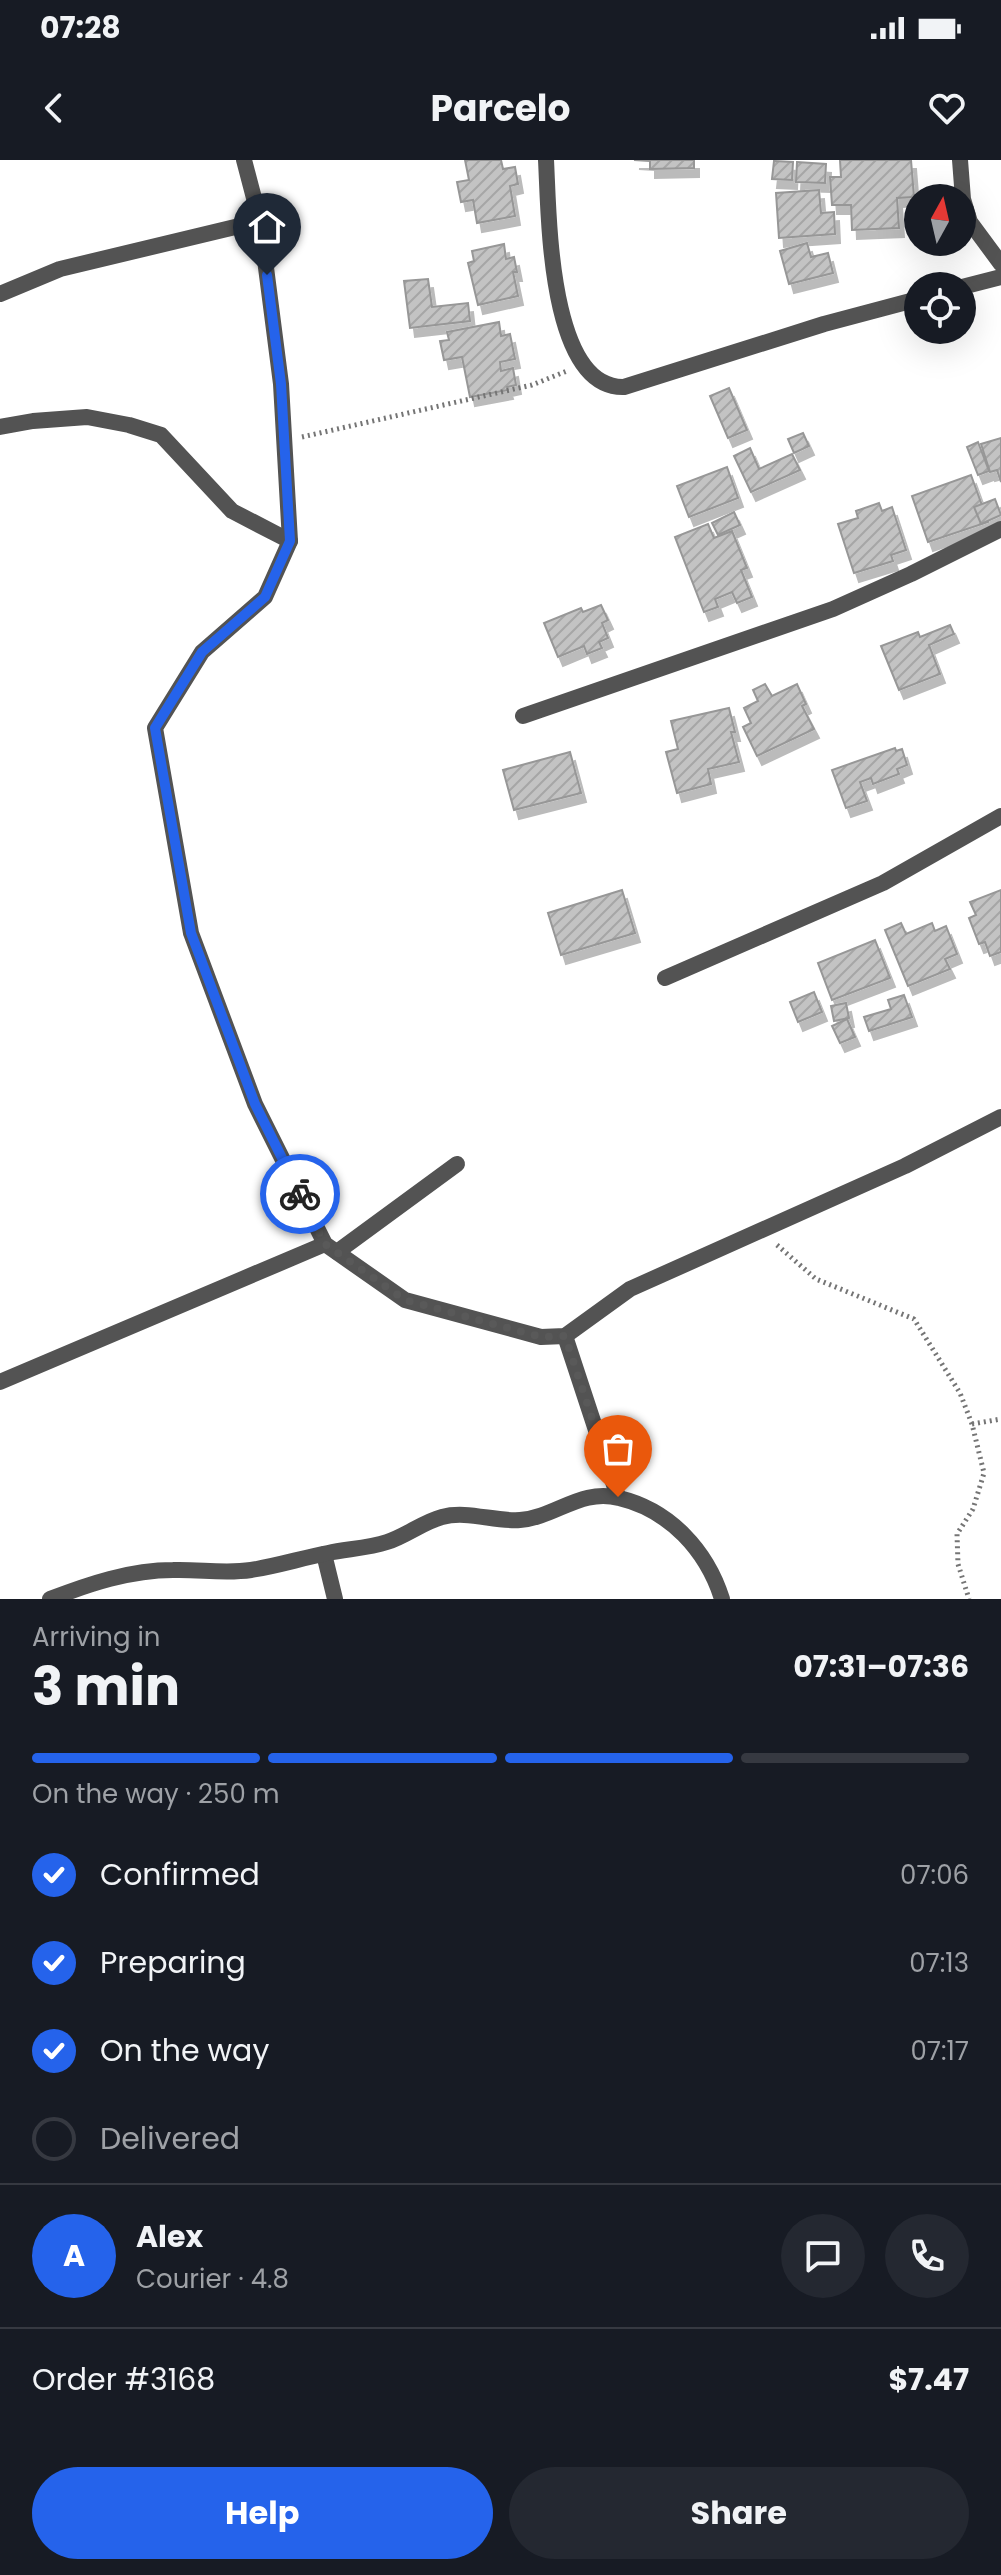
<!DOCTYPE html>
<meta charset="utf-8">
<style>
:root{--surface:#171b24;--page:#242831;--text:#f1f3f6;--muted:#9ea1a6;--line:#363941;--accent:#2563eb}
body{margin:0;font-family:Poppins,sans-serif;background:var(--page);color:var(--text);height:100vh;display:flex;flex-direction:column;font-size:30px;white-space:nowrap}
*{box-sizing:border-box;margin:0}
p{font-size:26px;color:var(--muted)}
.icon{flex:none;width:44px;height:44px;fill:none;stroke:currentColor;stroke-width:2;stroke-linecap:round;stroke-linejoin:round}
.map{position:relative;height:1439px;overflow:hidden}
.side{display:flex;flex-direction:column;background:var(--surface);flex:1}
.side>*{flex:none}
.needle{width:52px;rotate:8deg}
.buttons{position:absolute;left:904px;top:24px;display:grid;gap:16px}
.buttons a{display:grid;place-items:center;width:72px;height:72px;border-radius:50%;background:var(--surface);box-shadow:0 8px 32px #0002;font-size:40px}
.pin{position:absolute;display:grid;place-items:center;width:68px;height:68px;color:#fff;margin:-82px -34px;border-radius:50% 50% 50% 0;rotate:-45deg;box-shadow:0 0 8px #0007}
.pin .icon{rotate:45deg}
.courier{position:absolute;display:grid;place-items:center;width:80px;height:80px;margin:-40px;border:6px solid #2563eb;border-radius:50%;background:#fff;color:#222;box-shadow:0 2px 10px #0007}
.overview em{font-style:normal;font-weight:700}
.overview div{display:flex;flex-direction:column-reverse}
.overview{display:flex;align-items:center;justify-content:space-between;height:136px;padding:0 32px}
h1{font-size:52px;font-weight:700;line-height:60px}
.bar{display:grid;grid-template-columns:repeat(4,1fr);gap:12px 8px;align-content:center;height:96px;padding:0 32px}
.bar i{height:10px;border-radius:6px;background:var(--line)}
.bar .on{background:var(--accent)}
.bar p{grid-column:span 4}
.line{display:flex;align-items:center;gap:20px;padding:0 32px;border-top:2px solid var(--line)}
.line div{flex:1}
.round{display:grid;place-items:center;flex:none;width:84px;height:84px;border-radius:42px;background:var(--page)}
ol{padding:0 32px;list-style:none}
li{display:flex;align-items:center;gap:24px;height:88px}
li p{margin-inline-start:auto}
li .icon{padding:8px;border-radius:50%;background:var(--accent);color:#fff;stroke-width:4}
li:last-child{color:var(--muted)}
li i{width:44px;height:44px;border:4px solid var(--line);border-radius:50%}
.primary-button{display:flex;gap:16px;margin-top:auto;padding:16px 32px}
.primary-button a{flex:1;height:92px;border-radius:48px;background:var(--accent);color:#fff;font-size:32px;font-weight:700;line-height:92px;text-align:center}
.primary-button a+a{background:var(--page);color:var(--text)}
.status{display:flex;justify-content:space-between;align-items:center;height:56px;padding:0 40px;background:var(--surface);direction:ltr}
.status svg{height:22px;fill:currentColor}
header{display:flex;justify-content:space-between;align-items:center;height:104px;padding:0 32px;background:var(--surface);font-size:36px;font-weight:700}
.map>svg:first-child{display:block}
</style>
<div class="status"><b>07:28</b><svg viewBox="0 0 49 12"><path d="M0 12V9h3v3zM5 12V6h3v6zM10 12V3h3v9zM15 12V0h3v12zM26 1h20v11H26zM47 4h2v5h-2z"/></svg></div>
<header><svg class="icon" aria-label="back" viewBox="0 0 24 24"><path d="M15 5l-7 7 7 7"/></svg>Parcelo<svg class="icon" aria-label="heart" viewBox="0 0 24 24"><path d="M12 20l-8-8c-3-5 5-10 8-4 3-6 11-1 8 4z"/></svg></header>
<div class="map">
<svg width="1001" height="1439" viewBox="0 0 1001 1439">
<defs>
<pattern id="building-hatch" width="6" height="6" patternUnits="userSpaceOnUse" patternTransform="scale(2)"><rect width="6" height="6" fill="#c3c3c3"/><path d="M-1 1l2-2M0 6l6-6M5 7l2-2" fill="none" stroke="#a6a6a6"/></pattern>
<filter id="shadow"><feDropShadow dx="5" dy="9" stdDeviation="0" flood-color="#0004"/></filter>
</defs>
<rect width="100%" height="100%" fill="#fff"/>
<!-- building -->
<g fill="url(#building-hatch)" stroke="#979797" stroke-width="2" filter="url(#shadow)">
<polygon points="465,0 501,0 503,9 515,7 518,24 510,26 515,56 477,63 473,40 461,42 457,22 469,20"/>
<polygon points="634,0 694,0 694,8 650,9 650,1"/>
<polygon points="840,0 911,0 914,37 897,38 899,68 852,70 851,45 832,45 830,17 841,17"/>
<polygon points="774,1 793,2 792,20 772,19"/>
<polygon points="797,2 826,4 825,23 796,22"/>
<polygon points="819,30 821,53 834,52 835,74 779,78 776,33"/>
<polygon points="807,83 811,97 828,93 833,113 789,124 780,91"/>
<polygon points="504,84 506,99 514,97 517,112 513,112 518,136 478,145 468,103 474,101 472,91"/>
<polygon points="428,119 432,147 468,143 470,161 410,168 404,121"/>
<polygon points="499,162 501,176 510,174 515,199 500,202 501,211 513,208 516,225 507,227 508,230 470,237 462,197 444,200 440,181 449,180 447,172"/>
<polygon points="729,228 747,270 728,278 710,236"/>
<polygon points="803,273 809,286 794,293 788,279"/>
<polygon points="1001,278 1001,322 997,310 990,312 981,284"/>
<polygon points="978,282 989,311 978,315 967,287"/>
<polygon points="750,288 759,309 792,294 800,310 751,332 734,296"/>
<polygon points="727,307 738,338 689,357 677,326"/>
<polygon points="971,315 988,362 928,382 912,336"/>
<polygon points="995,339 1001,355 981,364 974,347"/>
<polygon points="879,343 882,351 892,347 906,390 891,395 893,401 854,413 838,364 858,358 856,351"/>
<polygon points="734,352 740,365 718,375 712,363"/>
<polygon points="708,364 714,378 732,371 747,408 741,410 752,437 737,443 732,432 715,439 718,447 704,452 675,377"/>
<polygon points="601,445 608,460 602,463 608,478 599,482 602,488 587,494 584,486 558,497 544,463 581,448 583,452"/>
<polygon points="950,465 954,474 929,485 940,514 899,530 881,486 918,472 920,477"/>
<polygon points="765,524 772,536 797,524 806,544 802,546 814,569 757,596 743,567 751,563 744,548 758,541 753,530"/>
<polygon points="729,548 735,572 731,572 739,602 708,609 711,624 677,633 666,592 678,589 671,561"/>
<polygon points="895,588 896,591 902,589 907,605 897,609 899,614 873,624 871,618 860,622 867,641 846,648 832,610"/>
<polygon points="570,592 581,633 514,650 503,610"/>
<polygon points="622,730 635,773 561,795 548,753"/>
<polygon points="1001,730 1001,792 990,796 985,782 979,784 969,758 976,755 970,742"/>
<polygon points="901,763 906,774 932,763 935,771 946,766 957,794 945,799 950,809 908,826 885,770"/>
<polygon points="875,780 890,818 832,840 818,803"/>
<polygon points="814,832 822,852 798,862 790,842"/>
<polygon points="904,835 912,857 869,871 864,857 891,849 888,840"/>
<polygon points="846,843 849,858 834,861 831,846"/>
<polygon points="847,859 855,877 840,883 832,866"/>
</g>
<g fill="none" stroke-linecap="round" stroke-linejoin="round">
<!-- path -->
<g stroke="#757575" stroke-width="5" stroke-dasharray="2 4" stroke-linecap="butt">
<polyline points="302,277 532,225 567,211"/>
<polyline points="777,1085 816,1119 914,1159 960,1233 972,1264 984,1313 973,1349 957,1374 958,1404 969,1439"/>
<polyline points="972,1264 1001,1259"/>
</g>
<!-- minor -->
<g stroke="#535353" stroke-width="16">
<polyline points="244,0 260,61 281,224 290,381 265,437 202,492 155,568 191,773 255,944 325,1084 405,1140 541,1177 565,1176 630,1129 905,1006 1001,957"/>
<path d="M546 0C549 53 548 229 624 227L824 164 918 139"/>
<polyline points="960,0 963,39 970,62 1001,104"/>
<polyline points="962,127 1001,117"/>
<polyline points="0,134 60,109 260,61"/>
<polyline points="0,267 33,261 87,257 129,265 161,275 232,351 290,381"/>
<polyline points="523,556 833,449 911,414 1001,369"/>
<polyline points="665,818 883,723 1001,656"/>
<polyline points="337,1092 457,1004"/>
<polyline points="565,1176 618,1337"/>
<polyline points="0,1222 325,1084"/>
<polyline points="324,1394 335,1439"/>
<path d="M50 1439C89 1424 130 1410 173 1410 199 1409 224 1414 251 1410 277 1406 302 1398 328 1393 347 1389 369 1388 387 1382 406 1376 423 1362 442 1357 467 1350 495 1362 520 1360 556 1357 581 1328 619 1338 670 1350 707 1391 722 1439"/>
</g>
</g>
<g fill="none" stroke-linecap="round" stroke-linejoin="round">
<!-- done -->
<polyline stroke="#595959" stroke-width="8" stroke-dasharray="0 14.4" points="300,1034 325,1084 405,1140 541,1177 565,1176 618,1337"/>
<!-- route -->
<polyline stroke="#2563eb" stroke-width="10" points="267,115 281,224 290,381 265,437 202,492 155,568 191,773 255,944 300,1034"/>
</g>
</svg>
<div class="buttons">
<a><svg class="needle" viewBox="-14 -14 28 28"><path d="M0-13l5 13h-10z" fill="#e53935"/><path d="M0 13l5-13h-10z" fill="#9ea1a6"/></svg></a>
<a><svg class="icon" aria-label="locate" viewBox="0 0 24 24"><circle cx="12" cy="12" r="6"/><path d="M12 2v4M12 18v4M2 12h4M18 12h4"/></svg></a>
</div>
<div class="pin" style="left:618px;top:1337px;background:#ea580c"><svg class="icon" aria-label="bag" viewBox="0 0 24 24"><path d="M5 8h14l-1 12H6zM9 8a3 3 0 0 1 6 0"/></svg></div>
<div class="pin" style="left:267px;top:115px;background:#1f2937"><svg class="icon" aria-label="home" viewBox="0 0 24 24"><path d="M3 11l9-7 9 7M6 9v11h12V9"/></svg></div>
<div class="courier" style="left:300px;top:1034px"><svg class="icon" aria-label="bike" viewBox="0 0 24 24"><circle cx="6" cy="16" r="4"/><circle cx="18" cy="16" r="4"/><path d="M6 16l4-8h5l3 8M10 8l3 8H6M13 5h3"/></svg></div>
</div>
<section class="side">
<div class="overview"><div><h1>3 min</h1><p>Arriving in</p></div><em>07:31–07:36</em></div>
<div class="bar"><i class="on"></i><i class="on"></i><i class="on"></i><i></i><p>On the way · 250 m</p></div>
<ol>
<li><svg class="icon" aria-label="check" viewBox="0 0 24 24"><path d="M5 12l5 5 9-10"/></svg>Confirmed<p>07:06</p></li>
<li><svg class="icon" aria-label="check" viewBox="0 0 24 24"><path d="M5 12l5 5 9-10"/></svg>Preparing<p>07:13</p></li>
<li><svg class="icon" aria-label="check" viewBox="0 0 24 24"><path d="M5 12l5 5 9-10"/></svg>On the way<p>07:17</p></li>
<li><i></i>Delivered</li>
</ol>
<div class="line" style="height:144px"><b class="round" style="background:var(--accent);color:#fff">A</b><div><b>Alex</b><p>Courier · 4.8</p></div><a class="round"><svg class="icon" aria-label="chat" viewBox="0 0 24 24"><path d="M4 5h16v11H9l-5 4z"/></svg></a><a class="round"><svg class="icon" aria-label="phone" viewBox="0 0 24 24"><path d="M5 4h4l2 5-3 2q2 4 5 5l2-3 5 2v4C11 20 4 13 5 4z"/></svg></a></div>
<div class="line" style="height:104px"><div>Order #3168</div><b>$7.47</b></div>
<div class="primary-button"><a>Help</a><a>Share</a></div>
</section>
